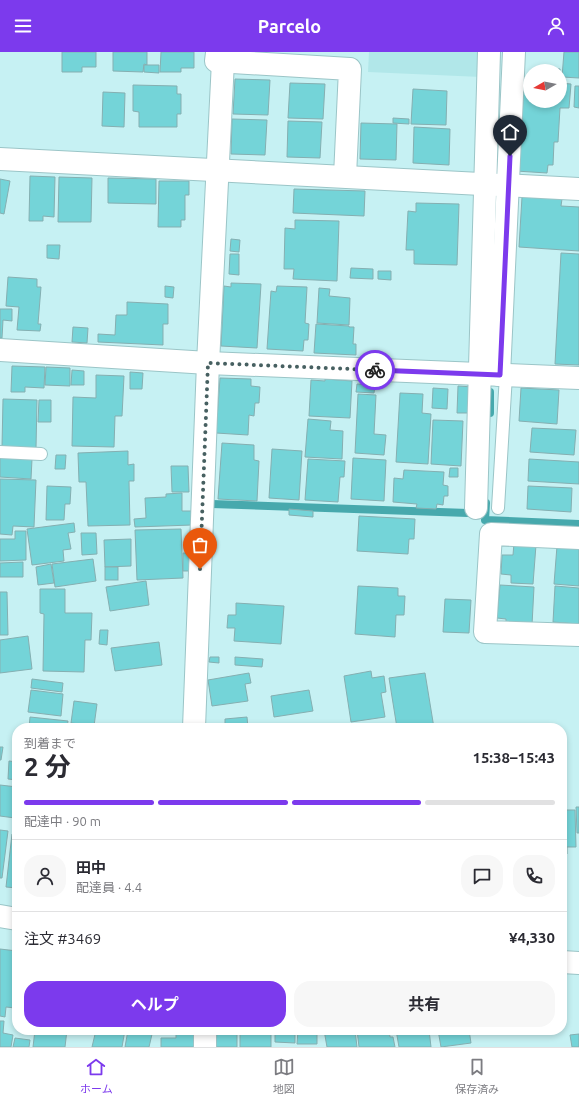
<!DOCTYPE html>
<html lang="ja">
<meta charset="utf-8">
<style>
:root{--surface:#fff;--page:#f7f7f7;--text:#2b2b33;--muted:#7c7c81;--line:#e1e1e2;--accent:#7c3aed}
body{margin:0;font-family:Ubuntu,"Noto Sans JP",sans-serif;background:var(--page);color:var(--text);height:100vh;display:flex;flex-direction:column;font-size:15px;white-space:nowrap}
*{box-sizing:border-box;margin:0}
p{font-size:13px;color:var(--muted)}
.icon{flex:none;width:22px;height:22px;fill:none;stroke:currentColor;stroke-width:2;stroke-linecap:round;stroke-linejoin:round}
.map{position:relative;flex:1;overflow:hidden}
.drawer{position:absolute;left:12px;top:671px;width:555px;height:312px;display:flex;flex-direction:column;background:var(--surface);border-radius:16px;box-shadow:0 2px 6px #0003}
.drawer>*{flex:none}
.needle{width:26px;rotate:261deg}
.tools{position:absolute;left:523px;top:12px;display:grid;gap:8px}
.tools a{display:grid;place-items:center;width:44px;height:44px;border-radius:50%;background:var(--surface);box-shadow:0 2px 6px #0003;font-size:20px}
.pin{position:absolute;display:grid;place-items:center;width:34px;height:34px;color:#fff;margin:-41px -17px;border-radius:50% 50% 50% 0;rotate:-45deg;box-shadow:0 0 4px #0007}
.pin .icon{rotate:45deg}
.courier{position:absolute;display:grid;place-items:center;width:40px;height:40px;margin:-20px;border:3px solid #7c3aed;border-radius:50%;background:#fff;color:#222;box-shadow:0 1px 5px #0007}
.headline em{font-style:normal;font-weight:700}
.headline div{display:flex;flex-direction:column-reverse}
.headline{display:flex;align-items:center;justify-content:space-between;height:68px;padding:0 12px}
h1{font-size:26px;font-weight:700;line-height:30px}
.bar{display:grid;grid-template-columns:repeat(4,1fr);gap:6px 4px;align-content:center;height:48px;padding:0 12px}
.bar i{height:5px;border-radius:3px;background:var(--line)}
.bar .selected{background:var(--accent)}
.bar p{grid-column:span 4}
.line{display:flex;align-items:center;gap:10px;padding:0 12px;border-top:1px solid var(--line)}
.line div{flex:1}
.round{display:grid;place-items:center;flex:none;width:42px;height:42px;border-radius:16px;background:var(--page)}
.primary-button{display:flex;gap:8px;margin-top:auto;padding:8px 12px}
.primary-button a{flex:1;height:46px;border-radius:16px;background:var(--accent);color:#fff;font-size:16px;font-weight:700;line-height:46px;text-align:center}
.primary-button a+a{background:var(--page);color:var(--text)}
header{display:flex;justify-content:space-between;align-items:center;height:52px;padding:0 12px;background:var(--accent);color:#fff;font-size:18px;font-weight:700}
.tabs{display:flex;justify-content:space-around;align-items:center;height:56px;border-top:1px solid var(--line);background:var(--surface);font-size:11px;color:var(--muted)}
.tabs a{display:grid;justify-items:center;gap:2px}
.tabs .selected{color:var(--accent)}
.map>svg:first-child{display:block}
</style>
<header><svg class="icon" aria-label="menu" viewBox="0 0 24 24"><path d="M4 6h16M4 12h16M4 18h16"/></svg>Parcelo<svg class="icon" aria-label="person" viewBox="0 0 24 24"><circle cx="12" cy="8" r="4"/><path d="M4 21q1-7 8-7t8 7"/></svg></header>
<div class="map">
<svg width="579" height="995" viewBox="0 0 579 995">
<rect width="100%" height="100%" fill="#c6f1f3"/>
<!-- built -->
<polygon fill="#b1e7e9" points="369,0 482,0 481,25 368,20"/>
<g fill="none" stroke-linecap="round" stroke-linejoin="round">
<!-- stream -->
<g stroke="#47a9ad" stroke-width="8">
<polyline points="490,361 490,340"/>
<polyline points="486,451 485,468 579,472"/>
<polyline points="212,452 468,461"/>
</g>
</g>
<!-- building -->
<g fill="#74d4d8" stroke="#85afb1">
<polygon points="62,0 96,0 96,15 82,15 82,20 62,20"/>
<polygon points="113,0 147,0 147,13 144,12 143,20 113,19"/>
<polygon points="161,0 194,0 194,16 181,16 181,20 160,20"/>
<polygon points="564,0 579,0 579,26 562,25"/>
<polygon points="144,13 159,13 159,21 144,20"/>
<polygon points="536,15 560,17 560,19 535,19"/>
<polygon points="235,27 270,28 268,63 233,62"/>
<polygon points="524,29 530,30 530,49 560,49 560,31 571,32 569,56 560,56 558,90 554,90 553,113 548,113 547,121 516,119 521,88"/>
<polygon points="290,31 325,32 323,67 288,66"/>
<polygon points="133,33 177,34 177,42 181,42 181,62 177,62 177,75 139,75 139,60 133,59"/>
<polygon points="575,34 579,34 579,56 574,55"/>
<polygon points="413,37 447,39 446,73 411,72"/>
<polygon points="103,40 125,41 124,75 102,74"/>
<polygon points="393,66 409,67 409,72 393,71"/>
<polygon points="232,67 267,68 265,103 231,102"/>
<polygon points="288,69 322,70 320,106 287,105"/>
<polygon points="361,71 397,72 396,108 360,107"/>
<polygon points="414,75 450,77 449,113 413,111"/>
<polygon points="30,124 55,125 54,165 43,164 43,169 29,169"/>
<polygon points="59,125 92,126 91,170 58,170"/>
<polygon points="108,126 156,127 156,152 108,151"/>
<polygon points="0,127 10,129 4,162 0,161"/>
<polygon points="159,129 189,129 189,143 185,143 185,168 181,168 181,175 158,175"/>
<polygon points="294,137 365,139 364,164 293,161"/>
<polygon points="522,145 562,147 561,154 579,155 579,199 519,195"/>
<polygon points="416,151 459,152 457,213 414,212 414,198 406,198 408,159 416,160"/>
<polygon points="295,168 339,169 337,229 293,227 294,217 284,217 285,176 295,177"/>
<polygon points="231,187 240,188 239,200 230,199"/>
<polygon points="47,193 60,193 59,207 47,206"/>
<polygon points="561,201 579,202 579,313 555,312"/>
<polygon points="230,202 239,202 239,223 229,222"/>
<polygon points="351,216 373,217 373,227 350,226"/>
<polygon points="378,219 391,219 391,228 378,227"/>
<polygon points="8,225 37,227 37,235 41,235 38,272 41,272 40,279 17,278 19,255 6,254"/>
<polygon points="231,231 261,232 257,296 221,294 224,234 231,235"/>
<polygon points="165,234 174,235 173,246 165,245"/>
<polygon points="277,234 307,235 305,271 309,272 308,288 304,288 303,299 267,297 271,239 276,240"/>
<polygon points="319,236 330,237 329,244 350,246 349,273 317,271"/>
<polygon points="127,250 168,252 168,272 163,272 163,293 98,290 98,282 115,283 116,263 127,263"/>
<polygon points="0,257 12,257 12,269 3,268 2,286 0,286"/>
<polygon points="316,272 349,274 349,275 354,275 353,292 356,292 356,303 314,301"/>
<polygon points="73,275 88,276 87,291 72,290"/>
<polygon points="12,314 45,315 44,336 25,335 25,340 11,340"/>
<polygon points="46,315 70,316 70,334 45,333"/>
<polygon points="72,318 84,319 84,333 71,333"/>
<polygon points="130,320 143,321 142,337 130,337"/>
<polygon points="96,323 124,324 122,364 115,364 114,395 72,394 73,345 96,346"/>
<polygon points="220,326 251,327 251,334 260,335 259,351 255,351 254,364 249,363 248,383 216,381"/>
<polygon points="325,327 352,329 350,366 309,364 311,328 325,329"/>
<polygon points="357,332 375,333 374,341 356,340"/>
<polygon points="458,334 473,335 471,361 457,361"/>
<polygon points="433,336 448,337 447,357 432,356"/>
<polygon points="521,336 559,338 557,372 519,369"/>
<polygon points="400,341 423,342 422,361 431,362 428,412 396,410"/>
<polygon points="358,342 376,343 374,382 386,383 384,403 355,401"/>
<polygon points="3,347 37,348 36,396 2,395"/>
<polygon points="39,348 51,348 51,370 38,370"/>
<polygon points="308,367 331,369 330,378 343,379 342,407 305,405"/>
<polygon points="433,368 463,369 461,414 431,412"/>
<polygon points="532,376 576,378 574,403 530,400"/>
<polygon points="222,391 254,393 254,408 259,409 257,449 218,447"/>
<polygon points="272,397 302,399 299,448 269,446"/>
<polygon points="128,399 128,413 134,412 134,429 129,429 130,473 88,474 86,430 79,430 78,401"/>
<polygon points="56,403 66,403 65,417 55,417"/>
<polygon points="0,405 32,407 31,427 0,425"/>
<polygon points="353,406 386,408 384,449 351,447"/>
<polygon points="308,407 345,409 344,425 340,425 338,450 305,448"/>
<polygon points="529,407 579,410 579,432 528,429"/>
<polygon points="171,414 188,414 189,440 172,440"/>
<polygon points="450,416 458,416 458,425 449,425"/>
<polygon points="404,418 444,420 443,433 448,434 448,444 444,444 443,453 437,452 436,457 416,456 417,452 393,450 394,426 403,427"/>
<polygon points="0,427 36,428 34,475 13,474 12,483 0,482"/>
<polygon points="47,434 71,435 70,452 65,452 64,468 46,468"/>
<polygon points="528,434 572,436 571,460 527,457"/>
<polygon points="182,441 182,459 192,459 192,473 135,475 134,467 146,466 145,446 166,445 166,442"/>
<polygon points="289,457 313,459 313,465 289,463"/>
<polygon points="359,464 415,467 414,487 409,487 408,502 357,499"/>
<polygon points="74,471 75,480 68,481 71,497 63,498 64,509 32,513 27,477"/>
<polygon points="181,477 183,526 137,528 135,478"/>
<polygon points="15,479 26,479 26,508 0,509 0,487 15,487"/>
<polygon points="81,481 96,481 97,502 82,503"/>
<polygon points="131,487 131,514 105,515 104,488"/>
<polygon points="514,491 536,493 533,532 511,531 511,523 501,522 502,503 513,503"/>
<polygon points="557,494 579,496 579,534 554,532"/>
<polygon points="183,501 190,501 191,519 183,519"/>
<polygon points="93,507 96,529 55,535 52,512"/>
<polygon points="23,510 23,525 0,525 0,511"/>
<polygon points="51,512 54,531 38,533 36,515"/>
<rect x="105" y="515" width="13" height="13"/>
<polygon points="146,529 149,553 110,559 106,535"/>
<polygon points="500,533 534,535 532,573 506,572 506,567 497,566"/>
<polygon points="358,534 398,536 398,544 405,544 404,563 396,563 395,585 355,582"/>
<polygon points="555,534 579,536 579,572 553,570"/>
<polygon points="40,537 65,537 65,561 92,561 91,588 85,588 84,620 43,619 44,562 40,561"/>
<polygon points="0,540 7,540 8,583 0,583"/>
<polygon points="445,547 471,548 469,581 443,580"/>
<polygon points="236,551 284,554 281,592 234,589 235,576 227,576 228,563 236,563"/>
<polygon points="100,578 108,578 107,593 99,592"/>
<polygon points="28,584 32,617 0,621 0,588"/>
<polygon points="159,590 162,613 115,619 111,596"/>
<polygon points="210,605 219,605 219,611 209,610"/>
<polygon points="235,605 263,607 262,615 235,613"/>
<polygon points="371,619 372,626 384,624 386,640 381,641 385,665 351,670 344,624"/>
<polygon points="249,621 251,631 245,632 248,649 212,654 208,628"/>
<polygon points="425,621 434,676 397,676 389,626"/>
<polygon points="32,627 63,631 62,640 31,636"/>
<polygon points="31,638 63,642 61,664 28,660"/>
<polygon points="309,638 313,659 274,665 271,644"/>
<polygon points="74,649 97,652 94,674 71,671"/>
<polygon points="30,665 68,669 67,676 29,676"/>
<polygon points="247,665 248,676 204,676 204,674 225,672 225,667"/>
<polygon points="362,673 363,676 340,676"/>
<polygon points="0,695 3,695 1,708 0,708"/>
<polygon points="9,709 17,710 17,728 8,727"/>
<polygon points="0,733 17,735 15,766 0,764"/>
<polygon points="576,755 579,755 579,781 577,781"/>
<polygon points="562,758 575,758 576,795 567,795 567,802 562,802"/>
<polygon points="0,778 8,779 2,826 0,826"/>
<polygon points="12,782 17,783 17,836 6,835"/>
<polygon points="0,897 17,899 17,943 15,956 6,955 5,965 0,964"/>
<polygon points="0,969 4,969 3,981 13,983 11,995 0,995"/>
<polygon points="35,978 67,978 65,995 33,995"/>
<polygon points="96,978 125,978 122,995 92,995"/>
<polygon points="128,978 153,978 149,995 125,995"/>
<polygon points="176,978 197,978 197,995 161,995 161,986 176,986"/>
<polygon points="217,978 237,978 237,995 216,995"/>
<rect x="240" y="978" width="31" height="17"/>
<polygon points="275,978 295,978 295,991 275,990"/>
<polygon points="298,978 317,978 317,992 297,992"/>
<polygon points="324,978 355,978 357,995 327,995"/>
<polygon points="357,978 389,978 390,985 393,985 395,995 359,995"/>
<polygon points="396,978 429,978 431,995 399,995"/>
<polygon points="438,978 469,978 471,991 441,995"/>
<polygon points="579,982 579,995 572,995 570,983"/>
<polygon points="15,986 30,988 29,995 13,995"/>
</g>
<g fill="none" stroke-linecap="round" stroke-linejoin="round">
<defs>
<g id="lane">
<polyline points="0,400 41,402"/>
<polyline points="498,456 506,323"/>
</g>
<g id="street">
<polyline points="217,1 216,9 350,17 345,124"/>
<polyline points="0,107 579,137"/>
<polyline points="0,298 208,311 579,326"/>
<polyline points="499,323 514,0"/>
<polyline points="476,456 489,0"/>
<polyline points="579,486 491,482 485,580 579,583"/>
<polyline points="194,676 208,311 223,9"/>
<polyline points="205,978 205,995"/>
</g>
<g id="secondary">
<polyline points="0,864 17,867"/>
<polyline points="562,910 579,911"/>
</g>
</defs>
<!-- lane casing -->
<use href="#lane" stroke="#9bc5c7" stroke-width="14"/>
<!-- street casing -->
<use href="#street" stroke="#9bc5c7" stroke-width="24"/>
<!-- secondary casing -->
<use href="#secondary" stroke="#9bc5c7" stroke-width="24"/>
<!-- lane -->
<use href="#lane" stroke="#fff" stroke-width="12"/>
<!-- street -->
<use href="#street" stroke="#fff" stroke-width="22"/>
<!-- secondary -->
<use href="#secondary" stroke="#fff" stroke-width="22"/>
</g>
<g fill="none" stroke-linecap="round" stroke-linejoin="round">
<!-- done -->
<polyline stroke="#476061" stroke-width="4" stroke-dasharray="0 7.2" points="200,517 208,311 375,318"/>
<!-- route -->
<polyline stroke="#7c3aed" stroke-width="5" points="375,318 500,323 510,104"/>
</g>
</svg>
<div class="tools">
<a><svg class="needle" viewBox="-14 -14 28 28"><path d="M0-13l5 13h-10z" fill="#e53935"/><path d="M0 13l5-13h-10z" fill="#7c7c81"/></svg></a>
</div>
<div class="pin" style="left:200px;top:517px;background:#ea580c"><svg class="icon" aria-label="bag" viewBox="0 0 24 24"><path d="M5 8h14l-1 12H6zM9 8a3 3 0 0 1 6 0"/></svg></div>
<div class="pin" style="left:510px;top:104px;background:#1f2937"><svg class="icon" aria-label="home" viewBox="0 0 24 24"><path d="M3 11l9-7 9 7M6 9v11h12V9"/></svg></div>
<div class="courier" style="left:375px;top:318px"><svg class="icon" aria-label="bike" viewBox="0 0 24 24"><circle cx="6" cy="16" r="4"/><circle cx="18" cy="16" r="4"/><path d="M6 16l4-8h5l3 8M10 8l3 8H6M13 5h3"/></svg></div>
<section class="drawer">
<div class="headline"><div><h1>2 分</h1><p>到着まで</p></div><em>15:38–15:43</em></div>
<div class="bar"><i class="selected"></i><i class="selected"></i><i class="selected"></i><i></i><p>配達中 · 90 m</p></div>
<div class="line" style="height:72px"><a class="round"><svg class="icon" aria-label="person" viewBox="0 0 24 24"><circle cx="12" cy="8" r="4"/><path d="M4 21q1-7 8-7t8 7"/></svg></a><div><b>田中</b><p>配達員 · 4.4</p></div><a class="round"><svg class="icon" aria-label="chat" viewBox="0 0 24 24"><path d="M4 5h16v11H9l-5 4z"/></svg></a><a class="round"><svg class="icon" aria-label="phone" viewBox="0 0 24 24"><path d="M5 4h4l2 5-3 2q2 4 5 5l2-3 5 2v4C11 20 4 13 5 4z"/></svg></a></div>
<div class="line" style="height:52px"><div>注文 #3469</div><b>¥4,330</b></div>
<div class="primary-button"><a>ヘルプ</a><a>共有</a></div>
</section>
</div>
<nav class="tabs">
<a class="selected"><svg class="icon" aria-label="home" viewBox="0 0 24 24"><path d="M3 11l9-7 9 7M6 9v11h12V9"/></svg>ホーム</a>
<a><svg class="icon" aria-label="map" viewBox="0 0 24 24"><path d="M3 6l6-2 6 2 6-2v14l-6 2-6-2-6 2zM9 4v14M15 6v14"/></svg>地図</a>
<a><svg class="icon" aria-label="saved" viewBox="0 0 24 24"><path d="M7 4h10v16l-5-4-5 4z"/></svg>保存済み</a>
</nav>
